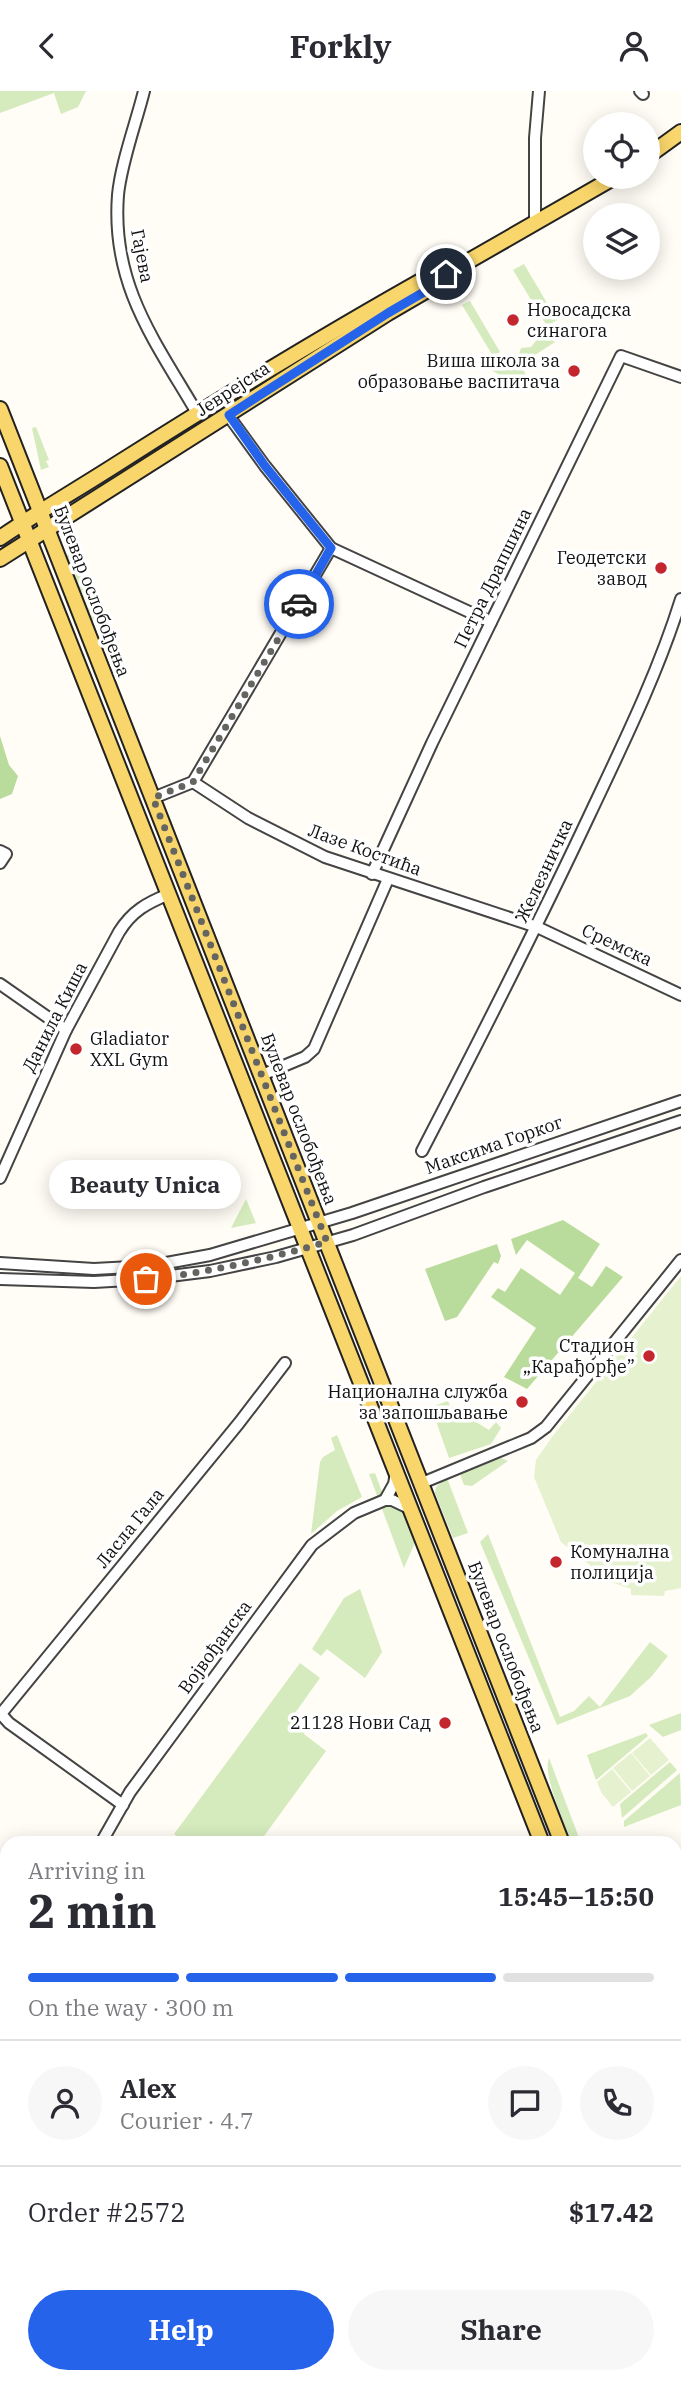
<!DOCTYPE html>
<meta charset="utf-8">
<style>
:root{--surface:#fff;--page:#f7f7f7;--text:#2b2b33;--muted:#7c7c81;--line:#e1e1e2;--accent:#2563eb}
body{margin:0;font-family:"IBM Plex Serif",serif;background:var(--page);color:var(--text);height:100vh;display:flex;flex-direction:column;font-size:26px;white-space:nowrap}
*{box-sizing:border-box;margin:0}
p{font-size:23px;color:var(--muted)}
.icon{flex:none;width:38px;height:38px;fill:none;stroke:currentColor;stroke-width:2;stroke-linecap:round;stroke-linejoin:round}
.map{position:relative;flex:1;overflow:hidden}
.details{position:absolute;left:0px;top:1745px;width:682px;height:548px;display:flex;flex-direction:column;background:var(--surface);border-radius:21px 21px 0 0;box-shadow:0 4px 18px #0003}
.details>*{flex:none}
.fabs{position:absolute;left:583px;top:21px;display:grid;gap:14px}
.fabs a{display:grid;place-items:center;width:77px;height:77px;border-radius:50%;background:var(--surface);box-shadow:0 4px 18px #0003;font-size:35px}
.pin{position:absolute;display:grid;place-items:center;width:60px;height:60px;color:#fff;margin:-30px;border:4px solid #fff;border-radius:50%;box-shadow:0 2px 7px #0007}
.courier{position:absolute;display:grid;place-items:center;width:70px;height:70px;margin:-35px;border:5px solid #2563eb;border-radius:50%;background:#fff;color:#222;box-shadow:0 2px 9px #0007}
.bubble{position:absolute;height:49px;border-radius:24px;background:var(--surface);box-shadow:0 4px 18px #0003;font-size:23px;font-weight:800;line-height:49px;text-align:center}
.headline em{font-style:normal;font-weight:800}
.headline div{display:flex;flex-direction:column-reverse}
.headline{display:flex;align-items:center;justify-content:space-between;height:119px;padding:0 28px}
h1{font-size:46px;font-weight:800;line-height:52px}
.bar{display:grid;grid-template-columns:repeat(4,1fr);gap:10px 7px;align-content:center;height:84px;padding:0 28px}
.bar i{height:9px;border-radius:5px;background:var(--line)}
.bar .selected{background:var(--accent)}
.bar p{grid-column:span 4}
.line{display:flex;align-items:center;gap:18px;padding:0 28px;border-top:2px solid var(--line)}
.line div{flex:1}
.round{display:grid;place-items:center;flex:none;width:74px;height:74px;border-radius:37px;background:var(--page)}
.cta{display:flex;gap:14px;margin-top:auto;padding:14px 28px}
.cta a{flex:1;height:80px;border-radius:42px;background:var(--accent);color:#fff;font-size:28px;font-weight:800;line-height:80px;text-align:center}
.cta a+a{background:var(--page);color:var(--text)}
header{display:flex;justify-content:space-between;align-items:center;height:91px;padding:0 28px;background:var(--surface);font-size:32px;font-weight:800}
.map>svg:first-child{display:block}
</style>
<header><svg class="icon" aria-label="back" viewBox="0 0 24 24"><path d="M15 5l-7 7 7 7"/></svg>Forkly<svg class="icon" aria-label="person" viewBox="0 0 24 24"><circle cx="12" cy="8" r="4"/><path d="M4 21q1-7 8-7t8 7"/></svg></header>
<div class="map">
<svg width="681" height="2291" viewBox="0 0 681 2291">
<rect width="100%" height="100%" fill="#fffdf5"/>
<!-- green -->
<g fill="#d5ebbd">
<polygon points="0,0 86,0 78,16 61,23 54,2 0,22"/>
<polygon points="524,173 557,229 547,235 513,179"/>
<polygon points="470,210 500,261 493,265 462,214"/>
<polygon points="546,245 555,251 521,273 528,289 522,298 485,275 493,270 497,275 519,263 521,257 531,256 539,246 543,249"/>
<polygon points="36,336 49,369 46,370 49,376 41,379 32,337"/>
<polygon points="72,461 98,524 92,531 67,464"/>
<polygon points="246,1108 256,1132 231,1137"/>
<polygon points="448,1310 450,1315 489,1339 496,1331 501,1337 491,1353 449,1367 431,1316"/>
<polygon points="337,1344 362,1406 337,1420 311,1443 320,1371 323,1366 335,1359 331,1347"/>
<polygon points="501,1367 508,1370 472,1395 464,1394 460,1383"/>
<polygon points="375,1382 385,1409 401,1413 420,1440 404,1477 369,1383"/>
<polygon points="447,1387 468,1442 453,1447 435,1402 436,1396"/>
<polygon points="488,1443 560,1626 574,1620 589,1605 600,1616 650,1551 668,1565 651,1586 630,1605 557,1634 480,1451"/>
<polygon points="360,1498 382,1561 365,1587 327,1558 321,1565 312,1558 344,1507"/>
<polygon points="300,1572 320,1587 290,1629 305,1640 304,1643 326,1660 259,1752 187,1752 174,1743"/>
<polygon points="681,1622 681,1639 663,1646 649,1634"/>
<polygon points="646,1642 648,1645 596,1689 587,1664"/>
<path d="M549 1667 581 1752H571C565 1732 542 1684 549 1667Z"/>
<polygon points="670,1671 677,1679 622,1727 620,1713"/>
<polygon points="680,1682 681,1714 624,1736 624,1730"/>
<polygon points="129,2286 419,2286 407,2291 200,2291 199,2289 192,2291 191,2289 185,2291 115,2291"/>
</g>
<!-- forest -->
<g fill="#b9dc9c">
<polygon points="0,645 9,674 18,685 12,703 0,708"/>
<polygon points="563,1129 600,1153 578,1187 592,1196 606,1175 623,1186 527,1298 504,1286 536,1237 491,1206 498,1197 505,1201 521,1177 560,1204 575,1182 527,1149 516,1164 511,1148"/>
<polygon points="497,1153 501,1165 498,1173 494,1171 457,1226 445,1230 425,1178"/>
</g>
<!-- pitch -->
<g fill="#e6f2cf">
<polygon points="681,1185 681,1497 665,1500 664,1505 631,1504 631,1498 611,1491 561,1451 534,1386 536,1369 552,1346"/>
<polygon points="650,1647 669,1669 651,1684 632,1662"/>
<polygon points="631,1662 650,1685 632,1700 613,1677"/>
<polygon points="612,1678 631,1701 613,1716 601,1701 597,1691"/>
</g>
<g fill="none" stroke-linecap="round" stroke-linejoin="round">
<defs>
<g id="minor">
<path d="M144 0C136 32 121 72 118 104 111 194 155 250 197 322"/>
<polyline points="640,0 643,3"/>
<polyline points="535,133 535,47 539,0"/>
<polyline points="228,324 265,375 331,457 491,531"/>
<polyline points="193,691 248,727 325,766 537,836 681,904"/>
<polyline points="153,707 193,691 331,457"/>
<polyline points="0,760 6,763 0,772"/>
<polyline points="372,783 432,652 621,265 681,286"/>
<polyline points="0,893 66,939"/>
<polyline points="262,984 305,966 314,958 388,788"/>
<path d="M422 1060C480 948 537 836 590 723 623 653 658 582 681 508"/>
<path d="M0 1087 66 939 119 841C132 820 147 812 169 803"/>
<polyline points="0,1172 94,1178 150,1175 210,1164 352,1122 681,1010"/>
<polyline points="0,1188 94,1191 146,1188 210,1180 276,1166 353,1144 484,1096 681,1030"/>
<polyline points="422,1392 531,1347 546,1336 681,1169"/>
<polyline points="385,1409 394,1393 396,1381"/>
<polyline points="0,1622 9,1632 123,1714"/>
<polyline points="0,1624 239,1332 285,1272"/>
<polyline points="101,1752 130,1701 312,1454 354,1422 385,1409 392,1409 411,1418"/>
<polyline points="0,1925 7,1916"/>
<polyline points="0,2156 7,2174"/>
<polyline points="0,2252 7,2249"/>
<polyline points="51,2286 53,2291"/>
<polyline points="484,2286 486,2291"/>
</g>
<g id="major">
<polyline points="648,65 681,41"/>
<polyline points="0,318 562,1752"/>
<polyline points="0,375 542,1752"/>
<path d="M0 447C38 421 78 398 117 373 218 309 321 246 426 187L443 184"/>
<polyline points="0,468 388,222 424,201 446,183 615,86"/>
<polyline points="676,1849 681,1847"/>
<polyline points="676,1869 681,1867"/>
<polyline points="676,2038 681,2052"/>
<polyline points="0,2090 7,2088"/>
<polyline points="676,2097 681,2112"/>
<polyline points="0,2110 7,2108"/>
</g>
</defs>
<!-- minor casing -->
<use href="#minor" stroke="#444" stroke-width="14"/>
<!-- major casing -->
<use href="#major" stroke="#222" stroke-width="18"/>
<!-- minor -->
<use href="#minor" stroke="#fff" stroke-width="10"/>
<!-- major -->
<use href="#major" stroke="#f9d66b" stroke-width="14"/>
</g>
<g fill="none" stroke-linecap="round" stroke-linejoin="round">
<!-- done -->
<path stroke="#646461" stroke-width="7" stroke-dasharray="0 12.6" d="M146 1188C208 1182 267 1168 327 1151L153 707 193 691 299 513"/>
<!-- route -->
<polyline stroke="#2563eb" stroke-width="9" points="299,513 331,457 265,375 229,324 388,222 424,201 446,183"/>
</g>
<!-- markers -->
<g fill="#c4262e" stroke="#fff" stroke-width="2.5">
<circle cx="513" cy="229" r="7"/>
<circle cx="574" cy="280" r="7"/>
<circle cx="661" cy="477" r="7"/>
<circle cx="76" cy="958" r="7"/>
<circle cx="649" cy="1265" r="7"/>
<circle cx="522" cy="1311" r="7"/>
<circle cx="556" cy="1471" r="7"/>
<circle cx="445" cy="1632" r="7"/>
</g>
<g text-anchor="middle" stroke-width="7" stroke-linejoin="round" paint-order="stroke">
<!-- street labels -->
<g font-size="18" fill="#111" stroke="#fff">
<text transform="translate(142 165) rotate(79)" y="6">Гајева</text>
<text transform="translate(233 298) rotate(-33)" y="6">Јеврејска</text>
<text transform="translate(493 487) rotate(-64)" y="6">Петра Драпшина</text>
<text transform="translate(92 500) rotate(69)" y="6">Булевар ослобођења</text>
<text transform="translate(365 759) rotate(20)" y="6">Лазе Костића</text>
<text transform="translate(544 780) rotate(-65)" y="6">Железничка</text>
<text transform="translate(617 854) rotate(25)" y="6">Сремска</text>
<text transform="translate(55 926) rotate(-63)" y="6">Данила Киша</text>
<text transform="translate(299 1028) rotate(69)" y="6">Булевар ослобођења</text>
<text transform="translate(494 1054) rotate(-19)" y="6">Максима Горког</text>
<text transform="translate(130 1437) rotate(-51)" y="6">Ласла Гала</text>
<text transform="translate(215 1556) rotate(-54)" y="6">Војвођанска</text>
<text transform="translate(506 1556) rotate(69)" y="6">Булевар ослобођења</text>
</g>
<!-- poi labels -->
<g font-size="18" fill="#111" stroke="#fff" text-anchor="end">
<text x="527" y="225" text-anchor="start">Новосадска<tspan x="527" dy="21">синагога</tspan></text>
<text x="560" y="276">Виша школа за<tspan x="560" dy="21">образовање васпитача</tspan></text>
<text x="647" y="473">Геодетски<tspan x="647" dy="21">завод</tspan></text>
<text x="90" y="954" text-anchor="start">Gladiator<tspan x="90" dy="21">XXL Gym</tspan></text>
<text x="635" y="1261">Стадион<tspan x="635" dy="21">„Карађорђе”</tspan></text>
<text x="508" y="1307">Национална служба<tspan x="508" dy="21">за запошљавање</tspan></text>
<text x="570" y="1467" text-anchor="start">Комунална<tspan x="570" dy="21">полиција</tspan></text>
<text x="431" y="1638">21128 Нови Сад</text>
</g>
</g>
</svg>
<div class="fabs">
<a><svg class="icon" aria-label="locate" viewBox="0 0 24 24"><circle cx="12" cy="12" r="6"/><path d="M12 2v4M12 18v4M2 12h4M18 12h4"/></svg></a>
<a><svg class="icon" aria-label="layers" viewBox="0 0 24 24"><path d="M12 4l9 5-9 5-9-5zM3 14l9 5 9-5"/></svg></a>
</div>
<div class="pin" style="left:146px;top:1188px;background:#ea580c"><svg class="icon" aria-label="bag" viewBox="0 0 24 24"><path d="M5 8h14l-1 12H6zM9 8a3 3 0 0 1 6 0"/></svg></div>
<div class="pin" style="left:446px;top:183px;background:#1f2937"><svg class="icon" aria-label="home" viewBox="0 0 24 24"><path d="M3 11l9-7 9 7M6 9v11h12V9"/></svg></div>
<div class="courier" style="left:299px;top:513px"><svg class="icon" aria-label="car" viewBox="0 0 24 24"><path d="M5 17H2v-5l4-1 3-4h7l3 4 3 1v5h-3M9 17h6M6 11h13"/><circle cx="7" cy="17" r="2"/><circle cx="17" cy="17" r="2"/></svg></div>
<div class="bubble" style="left:49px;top:1069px;width:192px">Beauty Unica</div>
<section class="details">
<div class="headline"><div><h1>2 min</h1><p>Arriving in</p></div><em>15:45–15:50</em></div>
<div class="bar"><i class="selected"></i><i class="selected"></i><i class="selected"></i><i></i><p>On the way · 300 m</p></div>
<div class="line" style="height:126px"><a class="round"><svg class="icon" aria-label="person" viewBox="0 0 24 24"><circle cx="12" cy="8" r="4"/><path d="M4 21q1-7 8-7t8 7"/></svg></a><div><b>Alex</b><p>Courier · 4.7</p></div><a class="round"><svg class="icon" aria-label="chat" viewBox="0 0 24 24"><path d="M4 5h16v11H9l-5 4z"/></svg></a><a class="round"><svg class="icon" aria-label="phone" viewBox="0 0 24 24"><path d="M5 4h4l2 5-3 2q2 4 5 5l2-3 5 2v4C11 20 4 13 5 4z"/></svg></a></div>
<div class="line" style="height:91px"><div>Order #2572</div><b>$17.42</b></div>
<div class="cta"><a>Help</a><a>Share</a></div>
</section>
</div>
